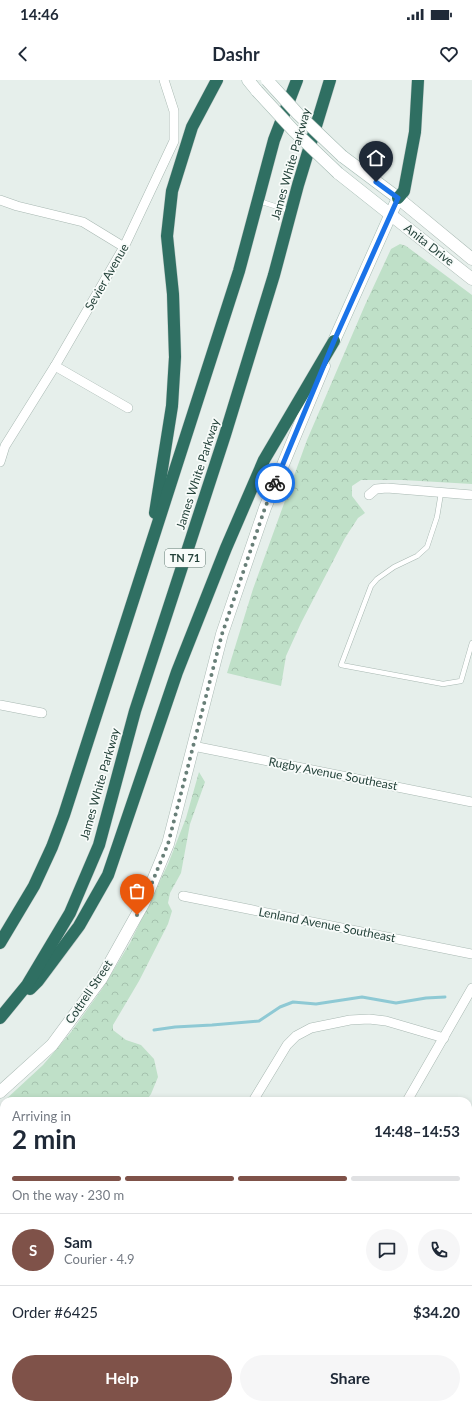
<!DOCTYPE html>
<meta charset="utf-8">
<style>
:root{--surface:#fff;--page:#f6f6f7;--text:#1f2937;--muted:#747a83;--line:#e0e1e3;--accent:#7f5249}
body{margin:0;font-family:Lato,sans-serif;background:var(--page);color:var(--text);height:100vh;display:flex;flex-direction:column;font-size:15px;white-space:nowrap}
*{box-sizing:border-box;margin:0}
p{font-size:13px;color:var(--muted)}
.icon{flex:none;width:22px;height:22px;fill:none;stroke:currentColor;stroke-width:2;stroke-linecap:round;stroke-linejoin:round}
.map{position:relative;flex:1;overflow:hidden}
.sheet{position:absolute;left:0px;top:1017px;width:472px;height:312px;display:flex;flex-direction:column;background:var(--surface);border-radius:12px 12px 0 0;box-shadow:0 2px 6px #0003}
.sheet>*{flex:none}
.pin{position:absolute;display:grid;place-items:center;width:34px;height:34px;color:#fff;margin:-41px -17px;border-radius:50% 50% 50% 0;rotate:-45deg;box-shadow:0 0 4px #0007}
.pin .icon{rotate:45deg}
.courier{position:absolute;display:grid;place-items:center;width:40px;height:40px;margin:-20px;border:3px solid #1a73e8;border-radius:50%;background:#fff;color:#222;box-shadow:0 1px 5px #0007}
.headline em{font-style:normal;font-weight:700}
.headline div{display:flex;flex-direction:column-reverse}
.headline{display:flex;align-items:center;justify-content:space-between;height:68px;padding:0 12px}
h1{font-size:26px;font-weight:700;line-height:30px}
.bar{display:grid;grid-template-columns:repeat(4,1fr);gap:6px 4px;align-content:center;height:48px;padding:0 12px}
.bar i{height:5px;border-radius:3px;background:var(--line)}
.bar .current{background:var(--accent)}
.bar p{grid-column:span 4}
.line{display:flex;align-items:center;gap:10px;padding:0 12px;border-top:1px solid var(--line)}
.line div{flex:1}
.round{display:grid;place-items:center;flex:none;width:42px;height:42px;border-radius:21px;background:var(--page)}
.primary-button{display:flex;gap:8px;margin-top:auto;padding:8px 12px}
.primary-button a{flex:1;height:46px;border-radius:24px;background:var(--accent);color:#fff;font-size:16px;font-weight:700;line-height:46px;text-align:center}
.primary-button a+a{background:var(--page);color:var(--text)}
.status{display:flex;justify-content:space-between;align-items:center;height:28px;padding:0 20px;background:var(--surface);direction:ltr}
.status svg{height:11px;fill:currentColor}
header{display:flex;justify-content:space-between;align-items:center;height:52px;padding:0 12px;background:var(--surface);font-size:18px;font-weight:700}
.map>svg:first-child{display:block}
</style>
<div class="status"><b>14:46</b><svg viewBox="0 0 49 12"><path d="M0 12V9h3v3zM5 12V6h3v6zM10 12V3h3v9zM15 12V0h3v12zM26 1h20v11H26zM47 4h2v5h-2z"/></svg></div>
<header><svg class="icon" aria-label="back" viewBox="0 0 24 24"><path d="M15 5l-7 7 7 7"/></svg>Dashr<svg class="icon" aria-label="heart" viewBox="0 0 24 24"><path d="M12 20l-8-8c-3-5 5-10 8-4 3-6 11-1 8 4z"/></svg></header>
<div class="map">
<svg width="472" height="1329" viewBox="0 0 472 1329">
<defs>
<pattern id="grass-tufts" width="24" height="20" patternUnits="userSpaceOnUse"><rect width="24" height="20" fill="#bfe0c8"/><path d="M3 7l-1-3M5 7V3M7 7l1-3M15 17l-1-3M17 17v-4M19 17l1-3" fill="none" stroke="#a4c1ad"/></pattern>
<pattern id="forest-crowns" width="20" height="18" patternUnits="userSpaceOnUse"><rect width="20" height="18" fill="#bfe0c8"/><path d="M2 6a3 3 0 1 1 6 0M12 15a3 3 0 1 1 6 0" fill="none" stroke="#a4c1ad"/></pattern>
</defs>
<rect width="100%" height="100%" fill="#e6efeb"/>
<!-- grass -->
<polygon fill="url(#grass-tufts)" points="468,1286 472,1291 472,1329 425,1329 430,1325 468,1325"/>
<!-- forest -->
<g fill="url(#forest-crowns)">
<polygon points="400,164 406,166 472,215 472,404 403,400 361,400 352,406 352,416 365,433 358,438 345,458 301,543 286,576 281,606 227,593 253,509 307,360 365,225 391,169"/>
<polygon points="199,692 205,702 190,744 181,793 170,813 168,823 172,831 168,844 139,901 113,945 113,950 126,960 141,965 154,979 158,997 151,1014 146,1021 4,1021 43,985 71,952 102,909 130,863 168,784 186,738"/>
</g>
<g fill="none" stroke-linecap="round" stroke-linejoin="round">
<!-- stream -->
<polyline stroke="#8ec9d4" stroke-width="3" points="154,950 175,947 212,945 259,941 280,927 293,922 316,924 362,917 396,923 426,918 445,917"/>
<defs>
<g id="service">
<polyline points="259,121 290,131"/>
<polyline points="441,413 437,437 427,467 417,476 394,487 377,499 371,506 341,585 443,604 461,601 472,563"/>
<polyline points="116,1325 119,1329"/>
<polyline points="62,1329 64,1325"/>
</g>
<g id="minor">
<polyline points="0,120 17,126 83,142 124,167"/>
<polyline points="55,286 128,328"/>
<polyline points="0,382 5,366 55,286 124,167 174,61 174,31 164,0"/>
<polyline points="369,415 376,409 387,408 472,415"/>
<polyline points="0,625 42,633"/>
<polyline points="193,666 472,722"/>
<polyline points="183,816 472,874"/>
<polyline points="253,1021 287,965 296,956 311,948 350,940 369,939 386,941 444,958"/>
<polyline points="407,1021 472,908"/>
<polyline points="0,1308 4,1313"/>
<polyline points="15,1325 18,1329"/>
<polyline points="213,1325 217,1329"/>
<polyline points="225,1329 227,1325"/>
<polyline points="397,1329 401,1325"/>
</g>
<g id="tertiary">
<polyline points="398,118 472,179"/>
<polyline points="391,135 472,199"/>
<polyline points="0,1012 52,965 101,899 144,822 168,764 222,554 265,428 324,286"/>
<polyline points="0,1100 4,1105"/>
<polyline points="0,1284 4,1278"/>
</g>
<g id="secondary">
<polyline points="248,0 257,11"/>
<polyline points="338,93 391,135"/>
<polyline points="334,261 398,118 342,76"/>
</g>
<g id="motorway">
<polyline points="398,118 404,111 415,52 418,0"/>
<polyline points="155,433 172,326 175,277 173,214 167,156 172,111 192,47 217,0"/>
<polyline points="0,863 34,806 52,767 64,735 239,191 274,60 297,0"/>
<polyline points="30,909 38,901 79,846 108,795 177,592 226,468 264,380 334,261"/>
<polyline points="0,938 27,905 70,833 99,765 135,631 225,355 274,195 298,105 330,0"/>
</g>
</defs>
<!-- service casing -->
<use href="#service" stroke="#a8b8b2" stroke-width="5.5"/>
<!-- minor casing -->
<use href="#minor" stroke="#a8b8b2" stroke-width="10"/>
<!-- tertiary casing -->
<use href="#tertiary" stroke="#a8b8b2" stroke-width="13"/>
<!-- secondary casing -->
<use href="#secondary" stroke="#a4bbb3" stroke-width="13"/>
<!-- motorway casing -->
<use href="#motorway" stroke="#c2cac8" stroke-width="13"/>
<!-- service -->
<use href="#service" stroke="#fff" stroke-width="4.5"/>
<!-- minor -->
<use href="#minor" stroke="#fff" stroke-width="9"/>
<!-- tertiary -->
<use href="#tertiary" stroke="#fff" stroke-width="12"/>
<!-- secondary -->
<use href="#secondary" stroke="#fff" stroke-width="12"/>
<!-- motorway -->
<use href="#motorway" stroke="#2f6f62" stroke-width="12"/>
<defs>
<g id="secondary-bridge">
<polyline points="267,0 298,34 342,76"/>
<polyline points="257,11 294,51 338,93"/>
</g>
</defs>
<!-- secondary-bridge casing -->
<use href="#secondary-bridge" stroke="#a4bbb3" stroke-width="13" stroke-linecap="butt"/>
<!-- secondary-bridge -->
<use href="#secondary-bridge" stroke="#fff" stroke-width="12"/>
</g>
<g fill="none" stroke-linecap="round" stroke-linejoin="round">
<!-- done -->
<polyline stroke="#687f78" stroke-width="4" stroke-dasharray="0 7.2" points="137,835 144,822 168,764 222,554 265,428 275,403"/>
<!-- route -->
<polyline stroke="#1a73e8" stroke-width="5" points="275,403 334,261 398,118 376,102"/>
</g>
<g text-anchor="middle" stroke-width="3.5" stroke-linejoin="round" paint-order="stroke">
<!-- shield labels -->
<rect fill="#f7fbf9" stroke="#637a73" stroke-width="1" x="165" y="469" width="40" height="18" rx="3"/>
<g font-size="11" font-weight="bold" fill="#24423a">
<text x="185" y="482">TN 71</text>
</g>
<!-- street labels -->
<g font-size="12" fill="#24423a" stroke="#f7fbf9">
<text transform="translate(291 84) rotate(-74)" y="4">James White Parkway</text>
<text transform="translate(429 165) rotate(38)" y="4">Anita Drive</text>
<text transform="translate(107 197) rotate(-60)" y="4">Sevier Avenue</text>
<text transform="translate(198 394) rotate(-72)" y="4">James White Parkway</text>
<text transform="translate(333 694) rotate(11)" y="4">Rugby Avenue Southeast</text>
<text transform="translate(100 704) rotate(-74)" y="4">James White Parkway</text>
<text transform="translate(327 845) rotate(11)" y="4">Lenland Avenue Southeast</text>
<text transform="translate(89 912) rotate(-56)" y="4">Cottrell Street</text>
</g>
</g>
</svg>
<div class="pin" style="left:137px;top:835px;background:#ea580c"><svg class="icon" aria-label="bag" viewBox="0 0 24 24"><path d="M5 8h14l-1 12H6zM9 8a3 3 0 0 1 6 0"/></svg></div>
<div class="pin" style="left:376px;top:102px;background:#1f2937"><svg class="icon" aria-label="home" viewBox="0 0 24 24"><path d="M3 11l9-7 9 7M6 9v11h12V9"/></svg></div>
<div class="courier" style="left:275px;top:403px"><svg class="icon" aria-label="bike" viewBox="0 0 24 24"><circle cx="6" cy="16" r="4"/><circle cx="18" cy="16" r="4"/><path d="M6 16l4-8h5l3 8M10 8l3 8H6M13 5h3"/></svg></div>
<section class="sheet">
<div class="headline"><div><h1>2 min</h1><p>Arriving in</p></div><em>14:48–14:53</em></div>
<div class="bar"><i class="current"></i><i class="current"></i><i class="current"></i><i></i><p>On the way · 230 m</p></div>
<div class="line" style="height:72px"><b class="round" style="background:var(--accent);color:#fff">S</b><div><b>Sam</b><p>Courier · 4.9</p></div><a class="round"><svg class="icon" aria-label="chat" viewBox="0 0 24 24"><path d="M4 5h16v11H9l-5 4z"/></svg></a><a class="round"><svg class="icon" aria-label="phone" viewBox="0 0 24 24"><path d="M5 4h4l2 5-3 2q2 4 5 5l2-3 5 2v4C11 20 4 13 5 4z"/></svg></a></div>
<div class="line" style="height:52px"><div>Order #6425</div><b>$34.20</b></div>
<div class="primary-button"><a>Help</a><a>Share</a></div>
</section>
</div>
